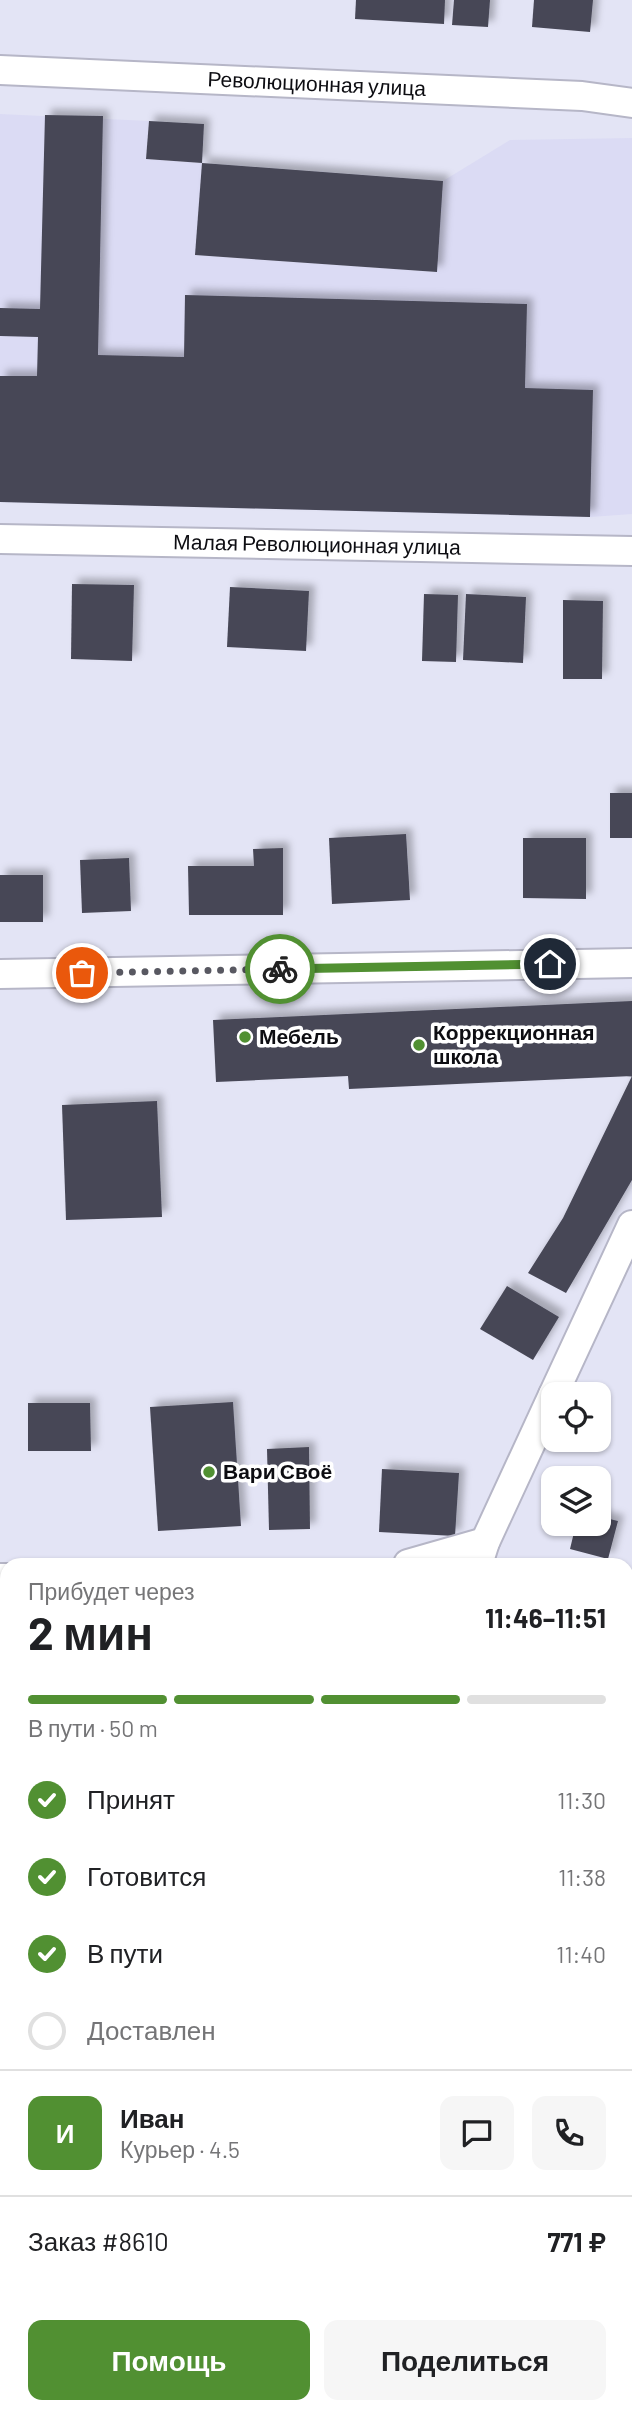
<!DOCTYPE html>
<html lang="ru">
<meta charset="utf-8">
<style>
:root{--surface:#fff;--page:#f6f6f6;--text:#202124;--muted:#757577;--line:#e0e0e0;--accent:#519032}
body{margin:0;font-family:Barlow,sans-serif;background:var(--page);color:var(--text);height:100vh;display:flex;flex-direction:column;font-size:26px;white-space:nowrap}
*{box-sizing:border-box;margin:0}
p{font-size:23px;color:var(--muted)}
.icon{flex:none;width:38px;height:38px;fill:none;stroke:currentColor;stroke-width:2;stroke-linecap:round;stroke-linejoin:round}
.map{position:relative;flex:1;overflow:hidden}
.side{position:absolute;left:0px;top:1558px;width:634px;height:856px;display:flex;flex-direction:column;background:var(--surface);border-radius:21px 21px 0 0;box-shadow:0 2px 5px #0004}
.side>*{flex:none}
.controls{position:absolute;left:541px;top:1382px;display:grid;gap:14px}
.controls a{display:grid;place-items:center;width:70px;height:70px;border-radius:14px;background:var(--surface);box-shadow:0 2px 5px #0004;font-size:35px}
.pin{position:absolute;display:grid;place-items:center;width:60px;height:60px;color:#fff;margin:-30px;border:4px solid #fff;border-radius:50%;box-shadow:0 2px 7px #0007}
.courier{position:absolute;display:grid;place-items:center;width:70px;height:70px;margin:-35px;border:5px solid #519032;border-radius:50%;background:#fff;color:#222;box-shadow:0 2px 9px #0007}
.headline em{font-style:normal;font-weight:700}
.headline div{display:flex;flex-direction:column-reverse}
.headline{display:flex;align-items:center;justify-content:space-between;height:119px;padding:0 28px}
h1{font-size:46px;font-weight:700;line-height:52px}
.bar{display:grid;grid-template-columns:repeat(4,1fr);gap:10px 7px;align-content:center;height:84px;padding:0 28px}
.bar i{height:9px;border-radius:5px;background:var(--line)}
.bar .current{background:var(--accent)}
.bar p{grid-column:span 4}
.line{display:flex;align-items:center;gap:18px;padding:0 28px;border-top:2px solid var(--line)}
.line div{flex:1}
.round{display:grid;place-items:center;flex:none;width:74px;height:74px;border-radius:14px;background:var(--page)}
ol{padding:0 28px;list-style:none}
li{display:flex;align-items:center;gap:21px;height:77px}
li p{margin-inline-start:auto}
li .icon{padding:7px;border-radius:50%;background:var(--accent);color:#fff;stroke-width:4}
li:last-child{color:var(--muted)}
li i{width:38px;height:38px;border:4px solid var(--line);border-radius:50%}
.action{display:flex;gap:14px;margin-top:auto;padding:14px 28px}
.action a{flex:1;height:80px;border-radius:14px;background:var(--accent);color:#fff;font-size:28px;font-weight:700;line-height:80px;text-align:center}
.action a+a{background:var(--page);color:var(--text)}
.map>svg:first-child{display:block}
</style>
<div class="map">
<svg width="632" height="2413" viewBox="0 0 632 2413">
<defs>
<filter id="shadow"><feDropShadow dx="6" dy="-6" stdDeviation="3.5" flood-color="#0004"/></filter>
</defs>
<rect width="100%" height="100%" fill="#e3e4f5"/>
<!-- built -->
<polygon fill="#dbdbf4" points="0,114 149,121 146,159 202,163 196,255 436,272 443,181 510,140 632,138 632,514 590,517 0,502"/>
<!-- building -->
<g fill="#474756" filter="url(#shadow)">
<polygon points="356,0 445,0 444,24 355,19"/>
<polygon points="454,0 490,0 488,27 452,25"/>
<polygon points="534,0 593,0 590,32 532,27"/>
<polygon points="45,115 103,116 98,355 184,357 185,295 527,304 525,388 593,390 590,517 0,502 0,376 37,376 38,337 0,336 0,308 40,309"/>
<polygon points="149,121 204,124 202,163 146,159"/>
<polygon points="202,163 443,181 437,272 195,255"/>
<polygon points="72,584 134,585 132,661 71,659"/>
<polygon points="230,587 309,591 306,651 227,647"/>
<polygon points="424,594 458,595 456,662 422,661"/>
<polygon points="466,594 526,597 523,663 463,660"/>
<polygon points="563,600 603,601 602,679 563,679"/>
<rect x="610" y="793" width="22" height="45"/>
<polygon points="406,834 410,900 332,904 329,838"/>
<polygon points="523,838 586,838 586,899 523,898"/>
<polygon points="283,848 283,915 189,915 188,866 254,866 253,849"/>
<polygon points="129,858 131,911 82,913 80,860"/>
<rect x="0" y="875" width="43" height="47"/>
<polygon points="632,1001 632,1180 566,1293 528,1273 563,1218 632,1076 349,1089 348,1076 216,1082 213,1020"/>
<polygon points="157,1101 162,1217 66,1220 62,1105"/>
<polygon points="507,1286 559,1317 533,1360 480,1329"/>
<polygon points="233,1402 241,1526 158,1531 150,1407"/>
<polygon points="28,1403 90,1403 91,1451 28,1451"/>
<polygon points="309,1447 310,1529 269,1530 267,1449"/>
<polygon points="382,1469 459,1473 455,1536 379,1532"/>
<polygon points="598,1516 618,1521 608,1559 570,1549 576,1524 598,1524"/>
<polygon points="0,1702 7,1703 7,1771 0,1771"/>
<polygon points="626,2061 632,2076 632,2101 626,2103"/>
<polygon points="632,2219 632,2262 626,2263 626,2220"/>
</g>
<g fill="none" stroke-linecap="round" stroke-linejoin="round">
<defs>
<g id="street">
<path id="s1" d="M0 70 582 96 632 103"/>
<path id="s2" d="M0 539 632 551"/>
<polyline points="0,974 632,963"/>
<polyline points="553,1395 632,1225"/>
<polyline points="408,1564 485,1542"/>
<polyline points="478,1564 485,1542 553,1395"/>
<polyline points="0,1578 7,1578"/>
<polyline points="0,1964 7,1963"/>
<polyline points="626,2357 632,2364"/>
<polyline points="546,2406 548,2413"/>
</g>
</defs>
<!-- street casing -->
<use href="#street" stroke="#b6b6c7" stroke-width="32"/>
<!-- street -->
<use href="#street" stroke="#fff" stroke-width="28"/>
</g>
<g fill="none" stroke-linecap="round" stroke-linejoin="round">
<!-- done -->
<polyline stroke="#585861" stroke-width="7" stroke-dasharray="0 12.6" points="82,973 280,969"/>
<!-- route -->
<polyline stroke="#519032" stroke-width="9" points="280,969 550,964"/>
</g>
<!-- markers -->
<g fill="#519032" stroke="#fff" stroke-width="2.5">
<circle cx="245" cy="1037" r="7"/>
<circle cx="419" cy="1045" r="7"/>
<circle cx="209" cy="1472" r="7"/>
</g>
<g text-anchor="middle" stroke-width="7" stroke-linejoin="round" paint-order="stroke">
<!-- street labels -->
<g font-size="21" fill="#0d0d12" stroke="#fff">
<text dy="7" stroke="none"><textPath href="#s1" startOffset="317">Революционная улица</textPath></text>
<text dy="7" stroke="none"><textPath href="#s2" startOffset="317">Малая Революционная улица</textPath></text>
</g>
<!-- poi labels -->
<g font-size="21" font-weight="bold" fill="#0d0d12" stroke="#fff" text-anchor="start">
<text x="433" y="1040">Коррекционная<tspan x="433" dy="24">школа</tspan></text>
<text x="259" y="1044">Мебель</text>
<text x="223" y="1479">Вари Своё</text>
</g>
</g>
</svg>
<div class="controls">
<a><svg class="icon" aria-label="locate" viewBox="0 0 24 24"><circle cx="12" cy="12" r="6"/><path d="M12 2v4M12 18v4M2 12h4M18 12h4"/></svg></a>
<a><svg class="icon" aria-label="layers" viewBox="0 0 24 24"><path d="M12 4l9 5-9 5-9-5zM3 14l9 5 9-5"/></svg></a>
</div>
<div class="pin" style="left:82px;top:973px;background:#ea580c"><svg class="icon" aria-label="bag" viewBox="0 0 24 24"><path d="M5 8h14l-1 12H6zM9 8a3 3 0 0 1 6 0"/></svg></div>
<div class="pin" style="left:550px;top:964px;background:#1f2937"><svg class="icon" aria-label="home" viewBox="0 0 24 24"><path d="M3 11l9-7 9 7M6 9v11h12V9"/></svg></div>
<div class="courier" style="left:280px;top:969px"><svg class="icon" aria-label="bike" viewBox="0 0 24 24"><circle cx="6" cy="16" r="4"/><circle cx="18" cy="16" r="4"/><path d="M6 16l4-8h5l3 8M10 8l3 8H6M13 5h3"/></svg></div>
<section class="side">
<div class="headline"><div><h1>2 мин</h1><p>Прибудет через</p></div><em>11:46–11:51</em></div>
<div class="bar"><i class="current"></i><i class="current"></i><i class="current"></i><i></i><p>В пути · 50 m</p></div>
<ol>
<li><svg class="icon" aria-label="check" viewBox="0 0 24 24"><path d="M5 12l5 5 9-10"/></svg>Принят<p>11:30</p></li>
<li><svg class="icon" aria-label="check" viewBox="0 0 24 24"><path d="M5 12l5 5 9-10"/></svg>Готовится<p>11:38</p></li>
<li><svg class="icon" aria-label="check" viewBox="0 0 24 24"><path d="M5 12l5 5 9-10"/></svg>В пути<p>11:40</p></li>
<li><i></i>Доставлен</li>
</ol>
<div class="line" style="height:126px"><b class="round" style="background:var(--accent);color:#fff">И</b><div><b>Иван</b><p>Курьер · 4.5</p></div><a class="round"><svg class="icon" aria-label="chat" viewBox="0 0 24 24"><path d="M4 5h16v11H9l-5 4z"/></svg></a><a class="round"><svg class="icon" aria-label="phone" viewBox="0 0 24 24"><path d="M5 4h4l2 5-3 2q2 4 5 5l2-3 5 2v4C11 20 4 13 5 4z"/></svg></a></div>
<div class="line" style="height:91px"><div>Заказ #8610</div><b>771 ₽</b></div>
<div class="action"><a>Помощь</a><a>Поделиться</a></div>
</section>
</div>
